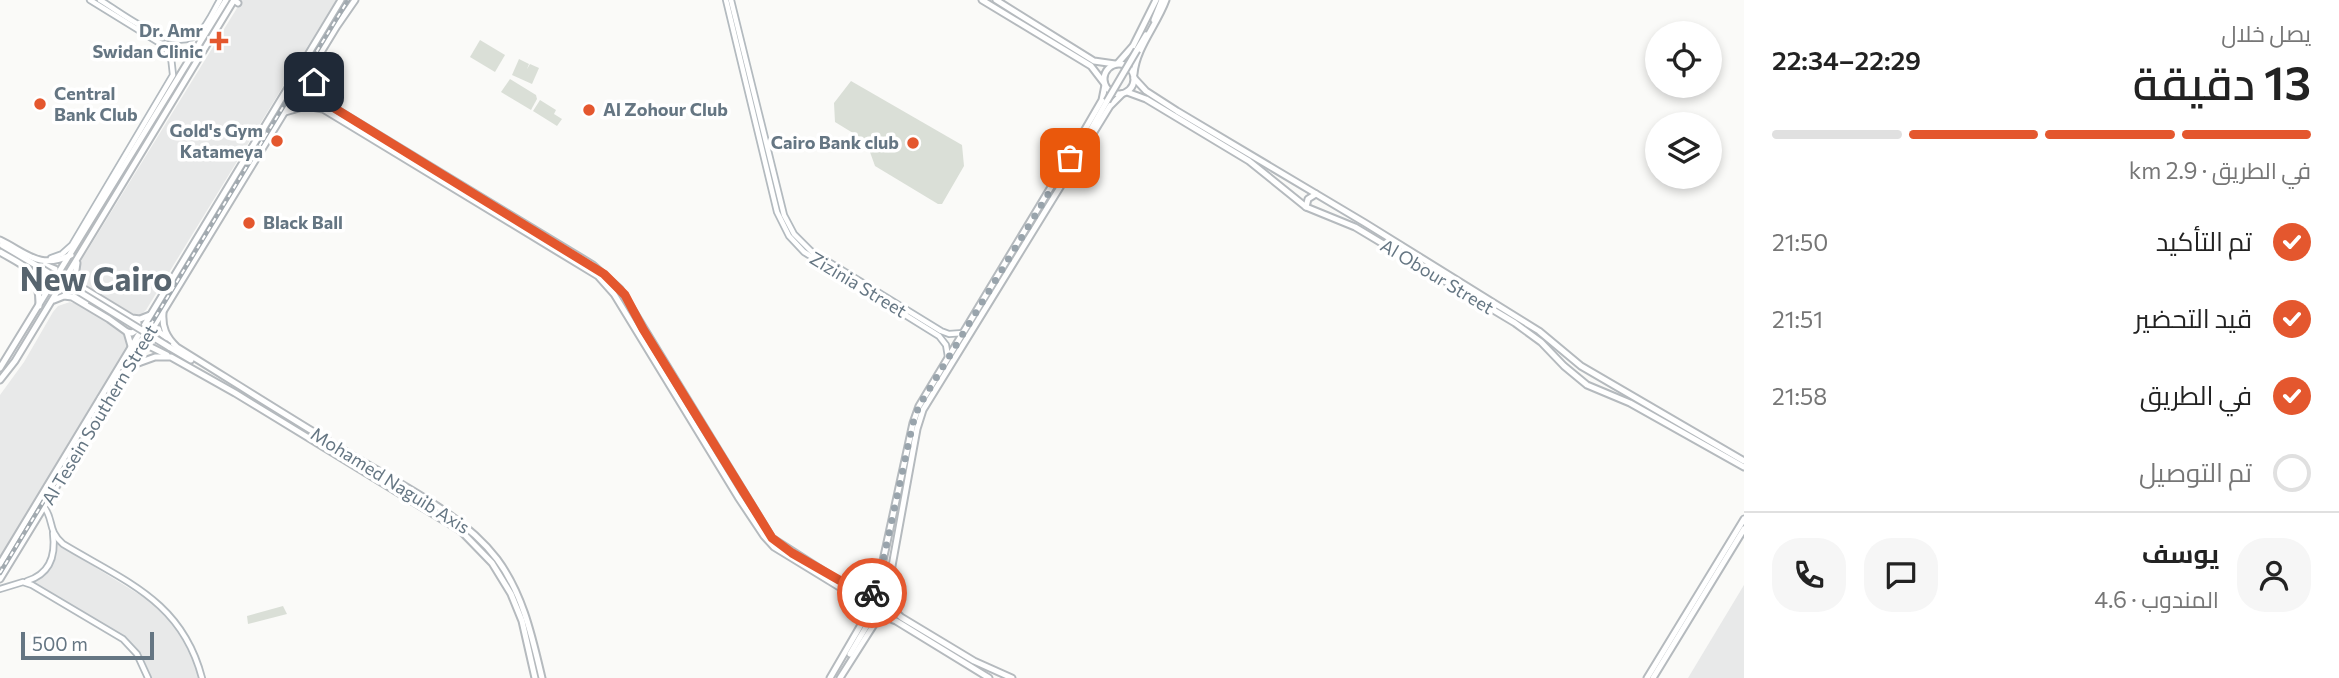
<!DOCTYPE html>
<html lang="ar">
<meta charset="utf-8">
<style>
:root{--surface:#fff;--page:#f6f6f6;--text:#222;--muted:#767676;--line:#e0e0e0;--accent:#e4572e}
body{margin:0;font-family:Commissioner,Cairo,sans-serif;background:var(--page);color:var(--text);direction:rtl;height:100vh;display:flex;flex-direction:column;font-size:26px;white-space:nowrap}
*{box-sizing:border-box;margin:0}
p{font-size:23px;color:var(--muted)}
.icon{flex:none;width:38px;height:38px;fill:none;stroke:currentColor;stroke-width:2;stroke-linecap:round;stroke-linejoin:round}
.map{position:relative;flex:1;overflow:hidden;direction:ltr}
.sheet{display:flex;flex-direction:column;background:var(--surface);width:595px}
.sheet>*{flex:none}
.fabs{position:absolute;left:1645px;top:21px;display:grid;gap:14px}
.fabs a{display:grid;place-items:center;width:77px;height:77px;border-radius:50%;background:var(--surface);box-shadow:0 4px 10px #0003;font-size:35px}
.scale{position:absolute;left:21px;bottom:18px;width:133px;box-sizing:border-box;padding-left:7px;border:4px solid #657683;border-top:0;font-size:19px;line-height:24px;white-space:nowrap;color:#657683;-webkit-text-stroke:5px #fff;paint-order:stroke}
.pin{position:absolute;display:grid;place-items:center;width:60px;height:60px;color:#fff;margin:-30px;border-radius:14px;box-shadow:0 4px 10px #0006}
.courier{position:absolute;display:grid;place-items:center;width:70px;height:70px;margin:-35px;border:5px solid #e4572e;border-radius:50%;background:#fff;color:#222;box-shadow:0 2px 9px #0007}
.summary em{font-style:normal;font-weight:600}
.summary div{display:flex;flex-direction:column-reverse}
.summary{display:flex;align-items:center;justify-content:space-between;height:119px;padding:0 28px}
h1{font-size:46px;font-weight:600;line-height:52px}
.bar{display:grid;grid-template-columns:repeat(4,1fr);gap:10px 7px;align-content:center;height:84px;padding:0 28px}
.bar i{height:9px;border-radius:5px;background:var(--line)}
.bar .current{background:var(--accent)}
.bar p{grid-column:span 4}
.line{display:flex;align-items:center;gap:18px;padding:0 28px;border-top:2px solid var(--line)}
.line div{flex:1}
.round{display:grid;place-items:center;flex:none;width:74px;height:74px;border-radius:28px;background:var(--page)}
ol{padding:0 28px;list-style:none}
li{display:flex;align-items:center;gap:21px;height:77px}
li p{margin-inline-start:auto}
li .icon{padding:7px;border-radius:50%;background:var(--accent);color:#fff;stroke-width:4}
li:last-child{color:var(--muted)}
li i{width:38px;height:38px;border:4px solid var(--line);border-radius:50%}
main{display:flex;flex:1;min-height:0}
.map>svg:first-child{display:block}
</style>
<main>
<section class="sheet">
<div class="summary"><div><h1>13 دقيقة</h1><p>يصل خلال</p></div><em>22:29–22:34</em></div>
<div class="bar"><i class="current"></i><i class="current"></i><i class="current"></i><i></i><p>في الطريق · 2.9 km</p></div>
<ol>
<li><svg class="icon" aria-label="check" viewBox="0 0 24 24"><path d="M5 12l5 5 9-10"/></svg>تم التأكيد<p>21:50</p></li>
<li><svg class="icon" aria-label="check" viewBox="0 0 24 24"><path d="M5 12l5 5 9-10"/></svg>قيد التحضير<p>21:51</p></li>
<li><svg class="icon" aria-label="check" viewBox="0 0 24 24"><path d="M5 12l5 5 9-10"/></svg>في الطريق<p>21:58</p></li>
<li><i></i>تم التوصيل</li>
</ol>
<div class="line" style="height:126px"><a class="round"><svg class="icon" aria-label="person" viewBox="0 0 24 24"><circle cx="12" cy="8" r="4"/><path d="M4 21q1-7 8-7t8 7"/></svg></a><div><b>يوسف</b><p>المندوب · 4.6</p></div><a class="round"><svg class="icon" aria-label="chat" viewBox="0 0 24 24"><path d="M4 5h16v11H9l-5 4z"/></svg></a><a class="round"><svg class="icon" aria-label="phone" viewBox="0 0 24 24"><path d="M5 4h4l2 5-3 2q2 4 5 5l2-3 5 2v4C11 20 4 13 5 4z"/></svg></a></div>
</section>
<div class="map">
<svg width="1744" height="678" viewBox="0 0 1744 678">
<rect width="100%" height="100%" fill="#fafaf8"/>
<!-- built -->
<g fill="#e8e9e9">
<polygon points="242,0 336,0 146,310 141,315 137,316 79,282 76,269"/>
<polygon points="70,302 77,304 122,331 128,342 127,349 0,561 0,395 24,362 53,312 58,306"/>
<polygon points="55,540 64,548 153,603 178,628 194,657 199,678 152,678 141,653 127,638 31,582 43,575 52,565 56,552"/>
<polygon points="1744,585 1744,678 1688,678"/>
</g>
<!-- green -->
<g fill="#dadfd7">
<polygon points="480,40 505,55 495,72 470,57"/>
<polygon points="519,59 529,64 527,69 530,64 539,68 532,84 512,75"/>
<polygon points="510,79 536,95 537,99 531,110 501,92"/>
<polygon points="851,81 962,145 964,166 942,204 938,204 875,166 866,141 835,122 834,103"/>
<polygon points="540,100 556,110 554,114 562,119 557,126 533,111"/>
<polygon points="283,606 287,614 248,624 247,616"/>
</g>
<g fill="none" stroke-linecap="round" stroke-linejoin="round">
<defs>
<g id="secondary">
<path d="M100 0C124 14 174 56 199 33 208 25 214 10 220 0"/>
<polyline points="726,0 777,212 789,236 804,252 939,336 946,345 948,357"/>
<polyline points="731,0 784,215 794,234 811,251 941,331 949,334 963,333"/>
<polyline points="51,258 62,254 72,245 173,75 171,57 163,45 90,0"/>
<path d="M44 507C54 519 47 530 63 544 126 582 182 601 202 678"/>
<path d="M27 581C50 574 56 556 53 533"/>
<polyline points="0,589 23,582 32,585 123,639 137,654 148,678"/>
</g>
<g id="primary">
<polyline points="982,0 1091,66 1104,83"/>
<polyline points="996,0 1094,61 1115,64"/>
<polyline points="1154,20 1162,0"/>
<polyline points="1137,50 1146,35"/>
<polyline points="315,62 315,86 326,103 593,265 620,289 772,538 836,579 861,593 870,594"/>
<polyline points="1118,63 1133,46 1156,0"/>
<circle cx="1119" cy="79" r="15"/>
<path d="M1134 74C1136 48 1157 25 1166 0"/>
<polyline points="1134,78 1146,91 1177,111 1365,223 1539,331 1581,366 1744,461"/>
<polyline points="1127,92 1146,99 1249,161 1306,207 1355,227 1515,323 1541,342 1564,366 1587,385 1630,403 1744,467"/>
<polyline points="294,109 313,76"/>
<polyline points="285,112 306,106 323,109 598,276 614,294 738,497 764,536 774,547 859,599 864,606"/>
<polyline points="1086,138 1107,101"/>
<polyline points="1306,207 1308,199 1316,194"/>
<path d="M0 240C27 253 39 270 71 255"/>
<polyline points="2,245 39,267"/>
<path d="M0 252C29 269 39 270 39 306"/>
<polyline points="77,263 75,277 81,287 132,318 140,319 150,315"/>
<polyline points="36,274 43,282 50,281 55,269 45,265"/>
<polyline points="67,287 86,302"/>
<polyline points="54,300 64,296 72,297 109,319 127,332 131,346"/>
<path d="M163 313C162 327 166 337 177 347 235 383 292 419 350 454 399 484 462 513 497 559 523 594 532 636 542 678"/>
<polyline points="127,332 132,333 138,329 138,323 134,319"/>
<polyline points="167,338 159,332 154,333 149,343 151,347 167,355"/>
<polyline points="169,347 191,360"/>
<polyline points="130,366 155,357 171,357 235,393 461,531 492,563 511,594 522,621 535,678"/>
<polyline points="0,368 226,0"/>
<polyline points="0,380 15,361 234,0 238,3"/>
<polyline points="0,564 341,0"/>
<polyline points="0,579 337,26 355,0"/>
<circle cx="876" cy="604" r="12"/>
<polyline points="872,593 879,579 913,423 919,406 1066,162 1102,100 1105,85"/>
<polyline points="886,599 917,429 923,410 1110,106 1122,94"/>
<polyline points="887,605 901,617 974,661 1012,678"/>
<polyline points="881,615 896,621 989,678"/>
<polyline points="850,654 869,622"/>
<polyline points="830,678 862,623 866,611"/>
<polyline points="840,678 880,615"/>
<polyline points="1647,678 1744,519"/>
<polyline points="1653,678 1744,529"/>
</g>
</defs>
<!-- secondary casing -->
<use href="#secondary" stroke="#b3babf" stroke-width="8"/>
<!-- primary casing -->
<use href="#primary" stroke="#b5babe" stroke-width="9"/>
<!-- secondary -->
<use href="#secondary" stroke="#fff" stroke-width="4.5"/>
<!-- primary -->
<use href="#primary" stroke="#fff" stroke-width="5"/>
<defs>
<polyline id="rail" points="0,573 348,0"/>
</defs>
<!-- rail casing -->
<use href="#rail" stroke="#a2aab0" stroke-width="4.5"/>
<!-- rail -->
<use href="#rail" stroke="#fff" stroke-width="2" stroke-dasharray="5" stroke-linecap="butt"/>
<defs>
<g id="primary-bridge">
<polyline points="1107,101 1137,50"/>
<polyline points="39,267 169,347"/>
<polyline points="869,622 877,607 884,586"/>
</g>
</defs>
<!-- primary-bridge casing -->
<use href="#primary-bridge" stroke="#b5babe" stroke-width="9" stroke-linecap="butt"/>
<!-- primary-bridge -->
<use href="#primary-bridge" stroke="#fff" stroke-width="5"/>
</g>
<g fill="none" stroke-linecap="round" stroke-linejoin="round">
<!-- done -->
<polyline stroke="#99a4ac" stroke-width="7" stroke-dasharray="0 12.6" points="872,593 879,579 913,423 919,406 1070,158"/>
<!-- route -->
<polyline stroke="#e4572e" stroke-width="9" points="314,82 318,93 326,103 604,274 625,295 643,329 772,538 792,553 860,592 872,593"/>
</g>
<!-- markers -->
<g fill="#e4572e" stroke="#fff" stroke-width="2.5">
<path d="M215.5 30.5h7v7h7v7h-7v7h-7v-7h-7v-7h7z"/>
<circle cx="40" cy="104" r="7"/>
<circle cx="589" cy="110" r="7"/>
<circle cx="277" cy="141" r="7"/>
<circle cx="913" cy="143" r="7"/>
<circle cx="249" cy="223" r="7"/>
</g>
<g text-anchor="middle" stroke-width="7" stroke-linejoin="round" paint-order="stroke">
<!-- poi labels -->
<g font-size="18" font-weight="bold" fill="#657683" stroke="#fff" text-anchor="end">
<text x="203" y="37">Dr. Amr<tspan x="203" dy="21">Swidan Clinic</tspan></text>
<text x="54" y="100" text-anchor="start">Central<tspan x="54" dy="21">Bank Club</tspan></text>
<text x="603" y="116" text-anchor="start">Al Zohour Club</text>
<text x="263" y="137">Gold's Gym<tspan x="263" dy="21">Katameya</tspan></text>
<text x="899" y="149">Cairo Bank club</text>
<text x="263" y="229" text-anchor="start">Black Ball</text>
</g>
<!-- street labels -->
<g font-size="18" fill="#657683" stroke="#fff">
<text transform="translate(1437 277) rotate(31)" y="6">Al Obour Street</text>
<text transform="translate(858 285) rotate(31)" y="6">Zizinia Street</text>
<text transform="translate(100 415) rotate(-59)" y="6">Al Tesein Southern Street</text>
<text transform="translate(390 481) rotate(32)" y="6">Mohamed Naguib Axis</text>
</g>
<!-- town labels -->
<g font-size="32" font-weight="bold" fill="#57646e" stroke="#fff">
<text x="96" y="291">New Cairo</text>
</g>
</g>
</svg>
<div class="fabs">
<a><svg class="icon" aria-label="locate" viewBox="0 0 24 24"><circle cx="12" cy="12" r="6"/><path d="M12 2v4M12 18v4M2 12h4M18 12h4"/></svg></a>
<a><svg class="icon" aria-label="layers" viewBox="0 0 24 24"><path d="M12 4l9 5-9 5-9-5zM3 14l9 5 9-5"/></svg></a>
</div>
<div class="scale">500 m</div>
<div class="pin" style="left:1070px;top:158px;background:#ea580c"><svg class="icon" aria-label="bag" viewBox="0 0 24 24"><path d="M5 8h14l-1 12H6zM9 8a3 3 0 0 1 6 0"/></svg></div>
<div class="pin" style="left:314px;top:82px;background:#1f2937"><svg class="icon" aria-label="home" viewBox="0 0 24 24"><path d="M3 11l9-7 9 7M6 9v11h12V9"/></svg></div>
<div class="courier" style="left:872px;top:593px"><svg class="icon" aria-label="bike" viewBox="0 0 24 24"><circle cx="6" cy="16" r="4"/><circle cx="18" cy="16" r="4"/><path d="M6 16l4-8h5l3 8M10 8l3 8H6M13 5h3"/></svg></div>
</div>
</main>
